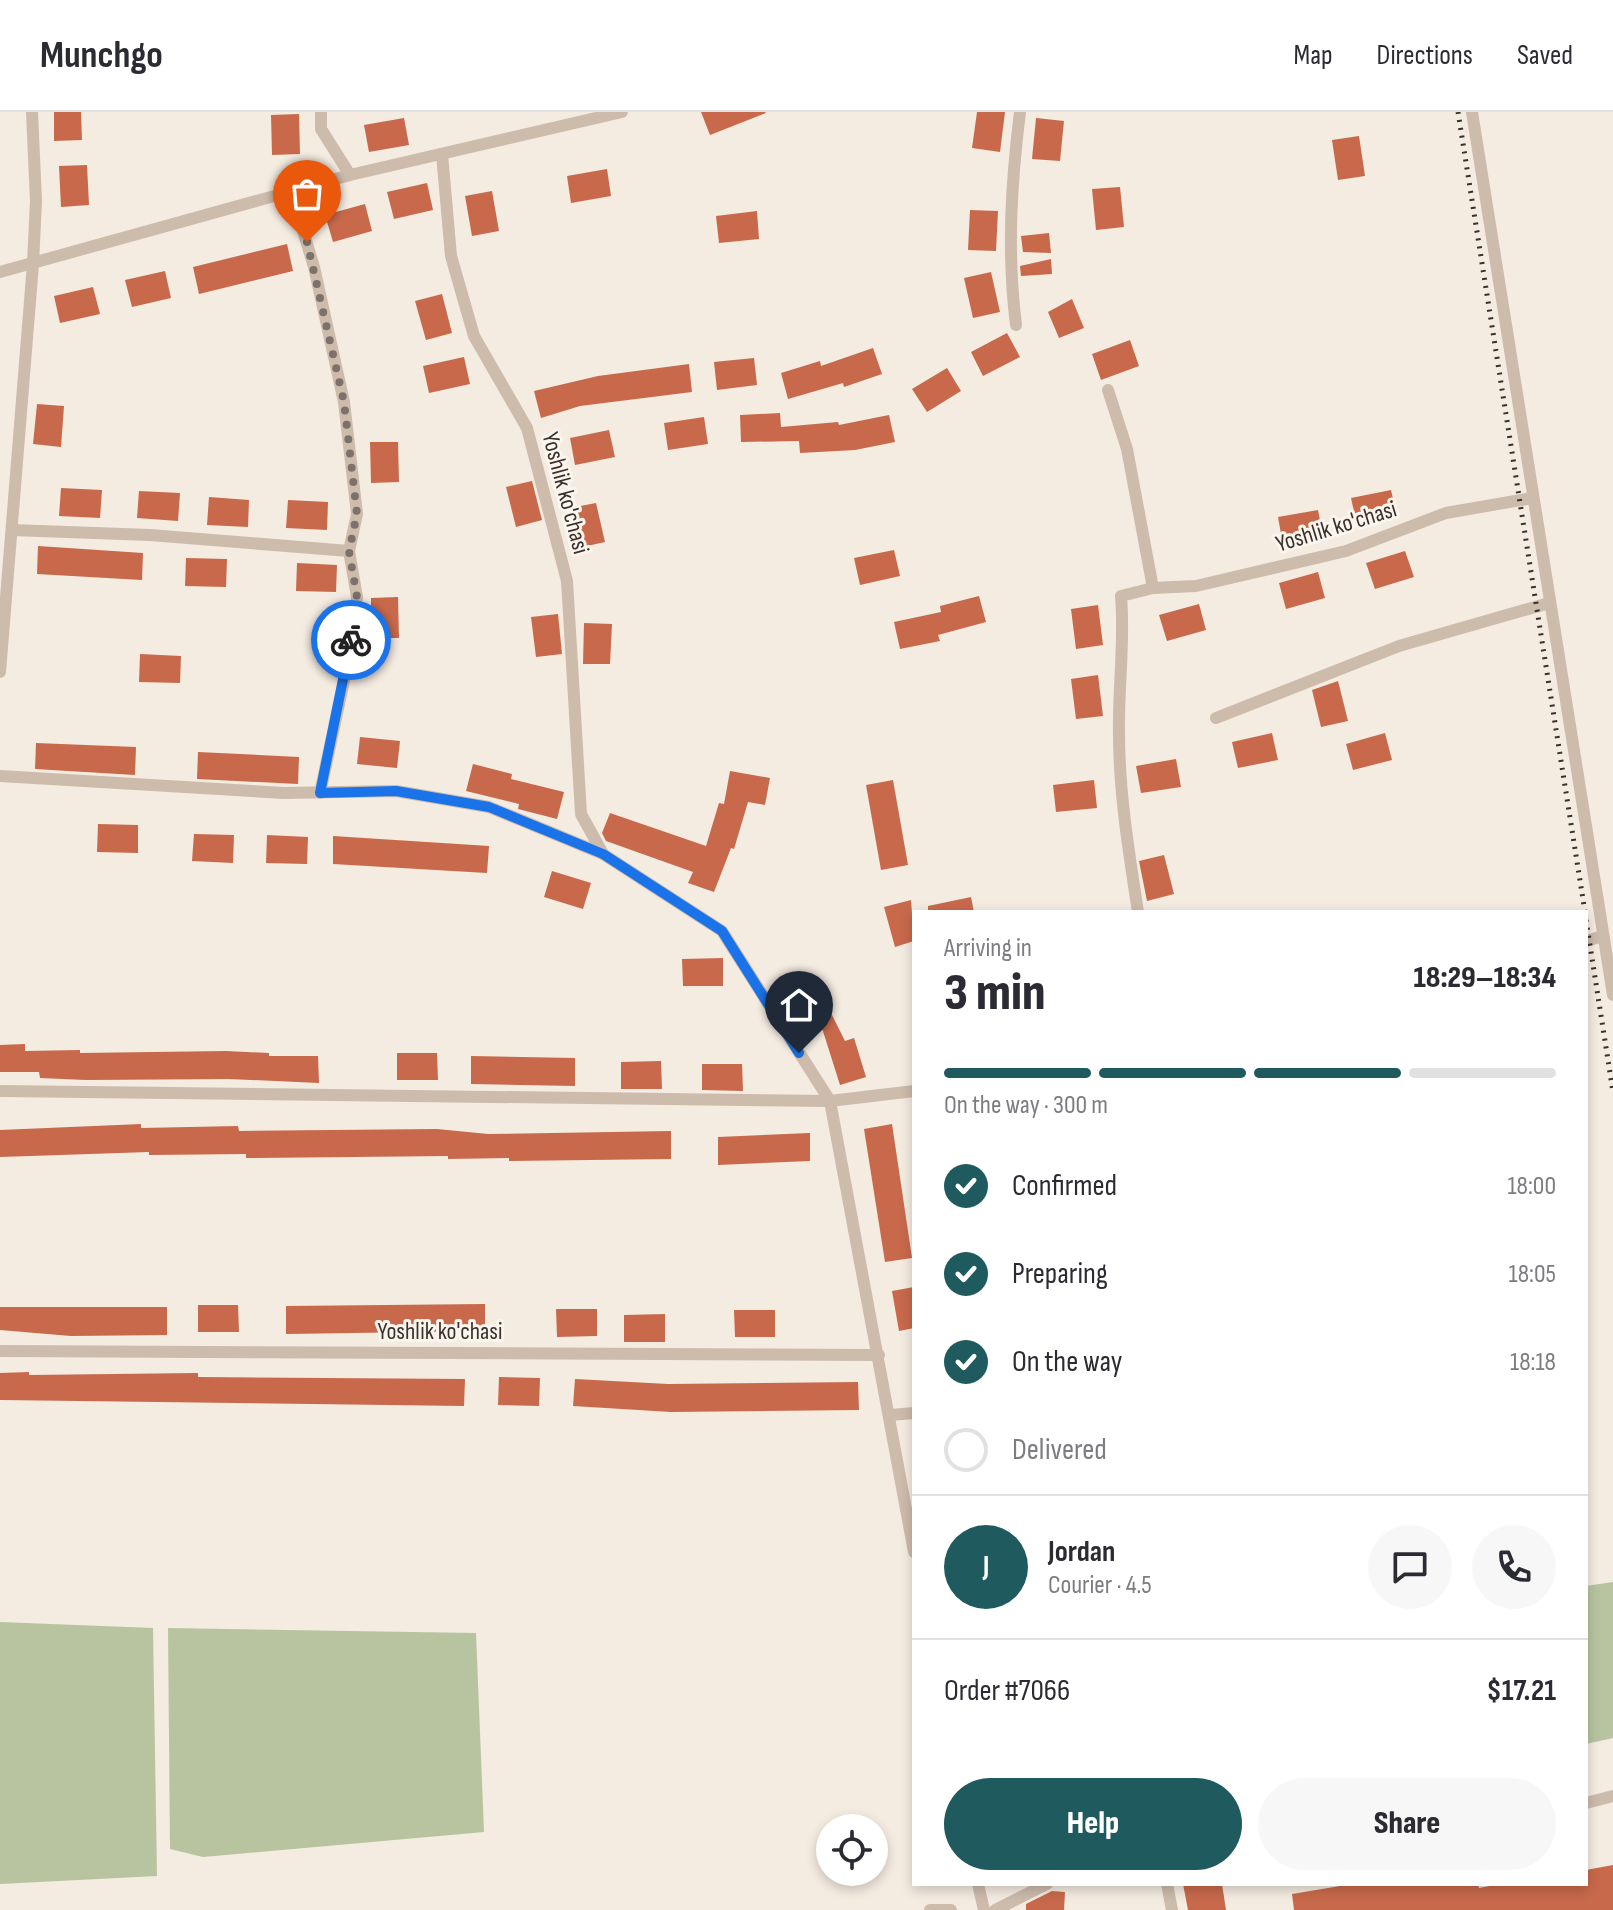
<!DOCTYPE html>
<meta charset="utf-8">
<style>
:root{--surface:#fff;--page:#f7f7f7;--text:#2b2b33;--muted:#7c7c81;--line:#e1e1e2;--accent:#1f5a5e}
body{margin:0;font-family:"Sofia Sans Condensed",sans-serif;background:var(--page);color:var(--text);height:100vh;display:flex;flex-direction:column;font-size:30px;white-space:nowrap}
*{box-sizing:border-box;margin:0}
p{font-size:26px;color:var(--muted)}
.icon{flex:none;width:44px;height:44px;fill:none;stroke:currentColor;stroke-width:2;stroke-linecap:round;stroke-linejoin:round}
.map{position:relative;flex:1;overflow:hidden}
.side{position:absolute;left:912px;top:798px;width:676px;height:976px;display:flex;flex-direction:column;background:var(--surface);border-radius:0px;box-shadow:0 4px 12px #0003}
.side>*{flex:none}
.controls{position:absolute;left:816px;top:1702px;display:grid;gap:16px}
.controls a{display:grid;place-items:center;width:72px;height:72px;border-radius:50%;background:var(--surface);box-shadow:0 4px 12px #0003;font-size:40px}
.pin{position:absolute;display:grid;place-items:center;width:68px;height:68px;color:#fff;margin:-82px -34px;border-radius:50% 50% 50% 0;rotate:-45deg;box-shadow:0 0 8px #0007}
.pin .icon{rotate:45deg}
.courier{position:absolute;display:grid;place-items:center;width:80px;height:80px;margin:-40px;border:6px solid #1a73e8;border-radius:50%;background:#fff;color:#222;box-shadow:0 2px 10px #0007}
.head em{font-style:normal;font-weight:800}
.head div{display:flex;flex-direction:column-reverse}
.head{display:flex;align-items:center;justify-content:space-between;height:136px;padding:0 32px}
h1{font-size:52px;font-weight:800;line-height:60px}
.bar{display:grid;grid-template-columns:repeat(4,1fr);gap:12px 8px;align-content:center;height:96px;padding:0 32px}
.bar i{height:10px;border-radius:6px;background:var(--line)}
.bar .active{background:var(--accent)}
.bar p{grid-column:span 4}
.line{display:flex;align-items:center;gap:20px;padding:0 32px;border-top:2px solid var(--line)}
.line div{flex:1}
.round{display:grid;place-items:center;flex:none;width:84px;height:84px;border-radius:42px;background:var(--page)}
ol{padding:0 32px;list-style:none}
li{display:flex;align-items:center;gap:24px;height:88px}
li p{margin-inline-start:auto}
li .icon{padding:8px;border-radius:50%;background:var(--accent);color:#fff;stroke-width:4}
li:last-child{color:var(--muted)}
li i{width:44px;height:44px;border:4px solid var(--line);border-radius:50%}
.action{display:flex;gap:16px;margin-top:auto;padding:16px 32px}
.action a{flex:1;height:92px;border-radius:48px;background:var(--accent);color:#fff;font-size:32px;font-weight:800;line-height:92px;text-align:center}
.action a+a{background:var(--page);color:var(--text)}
header{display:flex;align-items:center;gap:48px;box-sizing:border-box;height:112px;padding:0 40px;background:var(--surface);border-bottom:2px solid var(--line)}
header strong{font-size:38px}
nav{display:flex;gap:44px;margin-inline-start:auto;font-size:28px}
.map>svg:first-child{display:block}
</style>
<header>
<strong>Munchgo</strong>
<nav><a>Map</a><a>Directions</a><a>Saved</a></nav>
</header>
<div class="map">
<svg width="1613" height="1798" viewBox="0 0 1613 1798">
<rect width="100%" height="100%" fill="#f4ebe1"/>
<!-- green -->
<g fill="#b8c4a0">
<polygon points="1613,1470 1613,1626 1586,1632 1586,1474"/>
<polygon points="0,1510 153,1516 157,1764 0,1772"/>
<polygon points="168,1516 476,1521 484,1720 203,1745 170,1737"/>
</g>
<!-- building -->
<g fill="#c8694b">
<polygon points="54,0 81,0 82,28 54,29"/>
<polygon points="701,0 765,0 766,1 710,23"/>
<polygon points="977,0 1005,0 1000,40 972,36"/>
<polygon points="299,2 300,42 272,43 271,3"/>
<polygon points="404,6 409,33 369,40 364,13"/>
<polygon points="1036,6 1064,9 1060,49 1032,47"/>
<polygon points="1359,24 1365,64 1338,68 1332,28"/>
<polygon points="87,53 89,93 61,95 59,54"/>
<polygon points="607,57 611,84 571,91 567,64"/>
<polygon points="427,71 433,98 394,107 387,80"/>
<polygon points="1120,75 1124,115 1096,118 1092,77"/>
<polygon points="492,79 499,119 472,124 465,84"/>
<polygon points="365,92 372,119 333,130 325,103"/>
<polygon points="970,98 998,99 996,139 968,138"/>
<polygon points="757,99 759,127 719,131 716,104"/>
<polygon points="1049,121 1051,141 1023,140 1021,124"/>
<polygon points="287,132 293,159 199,182 193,155"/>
<polygon points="1051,147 1052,162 1021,164 1020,154"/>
<polygon points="165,159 171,186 132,195 125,168"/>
<polygon points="991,160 1000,200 973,206 964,166"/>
<polygon points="93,175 100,202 60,211 54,184"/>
<polygon points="442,182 452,221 426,228 415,189"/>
<polygon points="1072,187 1084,216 1059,226 1048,200"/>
<polygon points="1007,221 1020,245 983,264 971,240"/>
<polygon points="1130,228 1139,254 1101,268 1092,242"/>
<polygon points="873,236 882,262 844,275 843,271 788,287 781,261 820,249 821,254"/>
<polygon points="464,245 470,272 429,281 423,254"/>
<polygon points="754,246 757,273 717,278 714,250"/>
<polygon points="689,252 692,280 580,294 541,306 534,279 598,264"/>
<polygon points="947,256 961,279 927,300 912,277"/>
<polygon points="37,292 64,294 61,335 33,332"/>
<polygon points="780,301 781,315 838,310 839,313 889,303 895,330 855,338 800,341 799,329 741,330 740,303"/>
<polygon points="704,305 708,332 668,338 664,311"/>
<polygon points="609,318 615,345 575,353 570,326"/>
<polygon points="370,330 398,330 399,370 371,371"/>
<polygon points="532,369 542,408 516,415 506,375"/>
<polygon points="61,376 102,378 100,406 59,404"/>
<polygon points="1391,378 1397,405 1357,413 1351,386"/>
<polygon points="139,379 180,381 178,409 137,406"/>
<polygon points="209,385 249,388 248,415 207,413"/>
<polygon points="288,388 328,390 327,418 286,416"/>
<polygon points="596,391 605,430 578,436 570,396"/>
<polygon points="1318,398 1323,425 1283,433 1278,405"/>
<polygon points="38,434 143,441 142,468 37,462"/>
<polygon points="894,438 900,464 860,473 854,446"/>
<polygon points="1405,439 1414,465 1375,477 1366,451"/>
<polygon points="186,446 227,447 226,475 185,474"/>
<polygon points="297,451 337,453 336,480 296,479"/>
<polygon points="1318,460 1325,486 1286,497 1279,471"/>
<polygon points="979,484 986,510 938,523 940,529 900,537 894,510 941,500 940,494"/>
<polygon points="398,485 399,526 371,526 371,486"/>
<polygon points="1199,492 1206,518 1167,529 1159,503"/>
<polygon points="1098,493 1103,533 1076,537 1071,497"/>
<polygon points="558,502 562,542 536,545 531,505"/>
<polygon points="584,511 612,512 610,552 583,552"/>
<polygon points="140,542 181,544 180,571 139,570"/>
<polygon points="1098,563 1103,604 1076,607 1071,567"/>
<polygon points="1338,569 1348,609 1321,615 1312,578"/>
<polygon points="1272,621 1278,648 1238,656 1232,630"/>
<polygon points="1385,621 1392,648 1353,658 1346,632"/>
<polygon points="360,625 400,629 397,656 357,652"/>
<polygon points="36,631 136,635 135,663 35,657"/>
<polygon points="198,640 299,645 298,672 197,667"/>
<polygon points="1176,647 1181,675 1141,681 1136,654"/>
<polygon points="473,652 512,662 511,667 564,680 557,707 518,697 519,692 466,679"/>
<polygon points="730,659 770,666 765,693 748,690 734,737 731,736 714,780 688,771 693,760 606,729 602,721 610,701 706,734 719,691 724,692"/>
<polygon points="893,668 908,753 881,758 866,673"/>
<polygon points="1094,668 1097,696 1056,700 1053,673"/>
<polygon points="98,712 138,713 138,741 97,740"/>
<polygon points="194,722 234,723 233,751 192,749"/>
<polygon points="267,723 308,725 307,752 266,751"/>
<polygon points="333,724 489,734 487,761 333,752"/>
<polygon points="1164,743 1174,782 1147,789 1139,749"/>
<polygon points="552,759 591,771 583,797 544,785"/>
<polygon points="971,785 974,800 928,800 928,794"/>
<polygon points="911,788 914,829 895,835 884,795"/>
<polygon points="723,846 723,874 683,874 682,847"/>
<polygon points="817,873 845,929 854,926 866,965 840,973 822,916 811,922 792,886"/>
<polygon points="25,932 25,939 80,938 80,941 226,939 269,941 269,944 318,944 319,971 229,967 86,968 40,966 39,960 0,960 0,933"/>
<polygon points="397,941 437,941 438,968 397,968"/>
<polygon points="471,944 575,946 575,974 471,972"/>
<polygon points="661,949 662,977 621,977 621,950"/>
<polygon points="702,952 742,952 743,979 702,978"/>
<polygon points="141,1012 141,1016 238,1014 239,1019 437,1017 488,1022 671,1019 671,1047 509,1049 509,1046 448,1047 448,1044 246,1046 246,1042 149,1043 149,1040 0,1045 0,1018"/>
<polygon points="892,1012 912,1146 885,1150 864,1017"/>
<polygon points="810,1021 810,1049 718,1053 718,1025"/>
<polygon points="914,1175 914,1216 899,1219 892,1179"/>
<polygon points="485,1192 485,1219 286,1222 286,1194"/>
<polygon points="198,1193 238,1193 239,1220 198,1220"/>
<polygon points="0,1195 167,1195 167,1223 71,1224 0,1218"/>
<polygon points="556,1197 597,1197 597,1224 557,1225"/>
<polygon points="734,1198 775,1198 775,1225 735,1225"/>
<polygon points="665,1202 665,1230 624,1230 624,1203"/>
<polygon points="29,1260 29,1263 198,1261 198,1265 465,1267 464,1294 0,1288 0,1261"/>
<polygon points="499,1265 540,1266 539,1294 498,1293"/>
<polygon points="575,1267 668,1272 858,1270 859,1298 671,1300 573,1294"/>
<polygon points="1613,1753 1613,1798 1294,1798 1292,1782 1352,1772 1478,1772 1479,1776 1500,1772 1586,1772 1586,1758"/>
<polygon points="1183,1772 1222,1772 1226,1798 1188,1798"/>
<polygon points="1052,1779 1065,1780 1064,1798 1026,1798 1026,1792"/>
</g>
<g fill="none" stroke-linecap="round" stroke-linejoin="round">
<!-- street -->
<g stroke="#cdbbac" stroke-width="12">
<polyline points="321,0 321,17 350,63"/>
<polyline points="1472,0 1613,883"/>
<polyline points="442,42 451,144 474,224 527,316 567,469 581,702 603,742"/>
<polyline points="0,160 350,63 622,0"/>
<path d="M1016 213C1007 141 1011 72 1020 0"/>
<polyline points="1108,278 1127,337 1153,476"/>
<polyline points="12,418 150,423 349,439 357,402 344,290 314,155 291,79"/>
<polyline points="0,560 33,152 36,89 32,0"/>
<polyline points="1216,606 1399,534 1549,491"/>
<polyline points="0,664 284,681 396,679 489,695 603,742 722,819 830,989 914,1440"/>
<polyline points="320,681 349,545 357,485 349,439"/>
<path d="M1138 800C1129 741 1119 681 1119 621 1118 575 1125 531 1121 484L1153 476 1196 474 1346 439 1446 401 1532 386"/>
<polyline points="1586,829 1603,824"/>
<polyline points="0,979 830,989 914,979"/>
<polyline points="0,1239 879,1243"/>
<polyline points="890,1303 914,1301"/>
<polyline points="1586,1691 1613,1684"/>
<polyline points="978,1772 984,1798"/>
<polyline points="1167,1772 1172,1798"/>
<polyline points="930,1798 951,1798"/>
<polyline points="995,1798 1047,1772"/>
</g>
<!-- rail -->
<g stroke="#3b302b" stroke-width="5" stroke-dasharray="2 6" stroke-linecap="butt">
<polyline points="1458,0 1585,800"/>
<polyline points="1586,808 1613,980"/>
</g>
</g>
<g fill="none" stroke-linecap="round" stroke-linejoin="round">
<!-- done -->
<polyline stroke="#7c716b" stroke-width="8" stroke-dasharray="0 14.4" points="307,130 344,290 357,402 349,439 357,485 351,528"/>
<!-- route -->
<polyline stroke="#1a73e8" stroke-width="10" points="351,528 320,681 396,679 489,695 603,742 722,819 799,941"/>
</g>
<g text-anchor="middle" stroke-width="6" stroke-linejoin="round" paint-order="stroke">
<!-- street labels -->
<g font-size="24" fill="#3b302b" stroke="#fbf5ee">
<text transform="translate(566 381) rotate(75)" y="8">Yoshlik ko'chasi</text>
<text transform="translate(1336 414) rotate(-17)" y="8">Yoshlik ko'chasi</text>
<text x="440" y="1227">Yoshlik ko'chasi</text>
</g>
</g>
</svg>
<div class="controls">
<a><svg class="icon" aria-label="locate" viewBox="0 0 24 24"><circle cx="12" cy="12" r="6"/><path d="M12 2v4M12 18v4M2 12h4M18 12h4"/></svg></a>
</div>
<div class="pin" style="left:307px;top:130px;background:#ea580c"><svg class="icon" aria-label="bag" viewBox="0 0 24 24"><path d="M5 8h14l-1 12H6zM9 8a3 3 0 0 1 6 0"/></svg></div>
<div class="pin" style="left:799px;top:941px;background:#1f2937"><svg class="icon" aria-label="home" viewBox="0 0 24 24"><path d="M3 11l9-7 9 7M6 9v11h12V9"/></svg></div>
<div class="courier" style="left:351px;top:528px"><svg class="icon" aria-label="bike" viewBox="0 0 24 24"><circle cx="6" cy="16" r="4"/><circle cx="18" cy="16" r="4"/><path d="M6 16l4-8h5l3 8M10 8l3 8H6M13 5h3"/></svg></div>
<section class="side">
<div class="head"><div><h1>3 min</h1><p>Arriving in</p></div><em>18:29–18:34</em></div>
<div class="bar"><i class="active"></i><i class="active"></i><i class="active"></i><i></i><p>On the way · 300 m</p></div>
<ol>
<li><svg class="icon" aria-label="check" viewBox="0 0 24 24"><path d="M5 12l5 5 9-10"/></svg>Confirmed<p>18:00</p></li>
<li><svg class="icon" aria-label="check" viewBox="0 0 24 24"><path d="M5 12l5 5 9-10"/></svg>Preparing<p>18:05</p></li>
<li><svg class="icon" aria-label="check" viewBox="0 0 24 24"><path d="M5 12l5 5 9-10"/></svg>On the way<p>18:18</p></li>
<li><i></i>Delivered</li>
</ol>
<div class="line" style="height:144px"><b class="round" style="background:var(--accent);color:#fff">J</b><div><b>Jordan</b><p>Courier · 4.5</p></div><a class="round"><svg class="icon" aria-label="chat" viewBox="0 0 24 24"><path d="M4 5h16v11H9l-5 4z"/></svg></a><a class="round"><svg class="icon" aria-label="phone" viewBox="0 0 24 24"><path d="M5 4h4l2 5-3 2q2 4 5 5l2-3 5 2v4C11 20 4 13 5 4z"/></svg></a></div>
<div class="line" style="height:104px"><div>Order #7066</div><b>$17.21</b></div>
<div class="action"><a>Help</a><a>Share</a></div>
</section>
</div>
